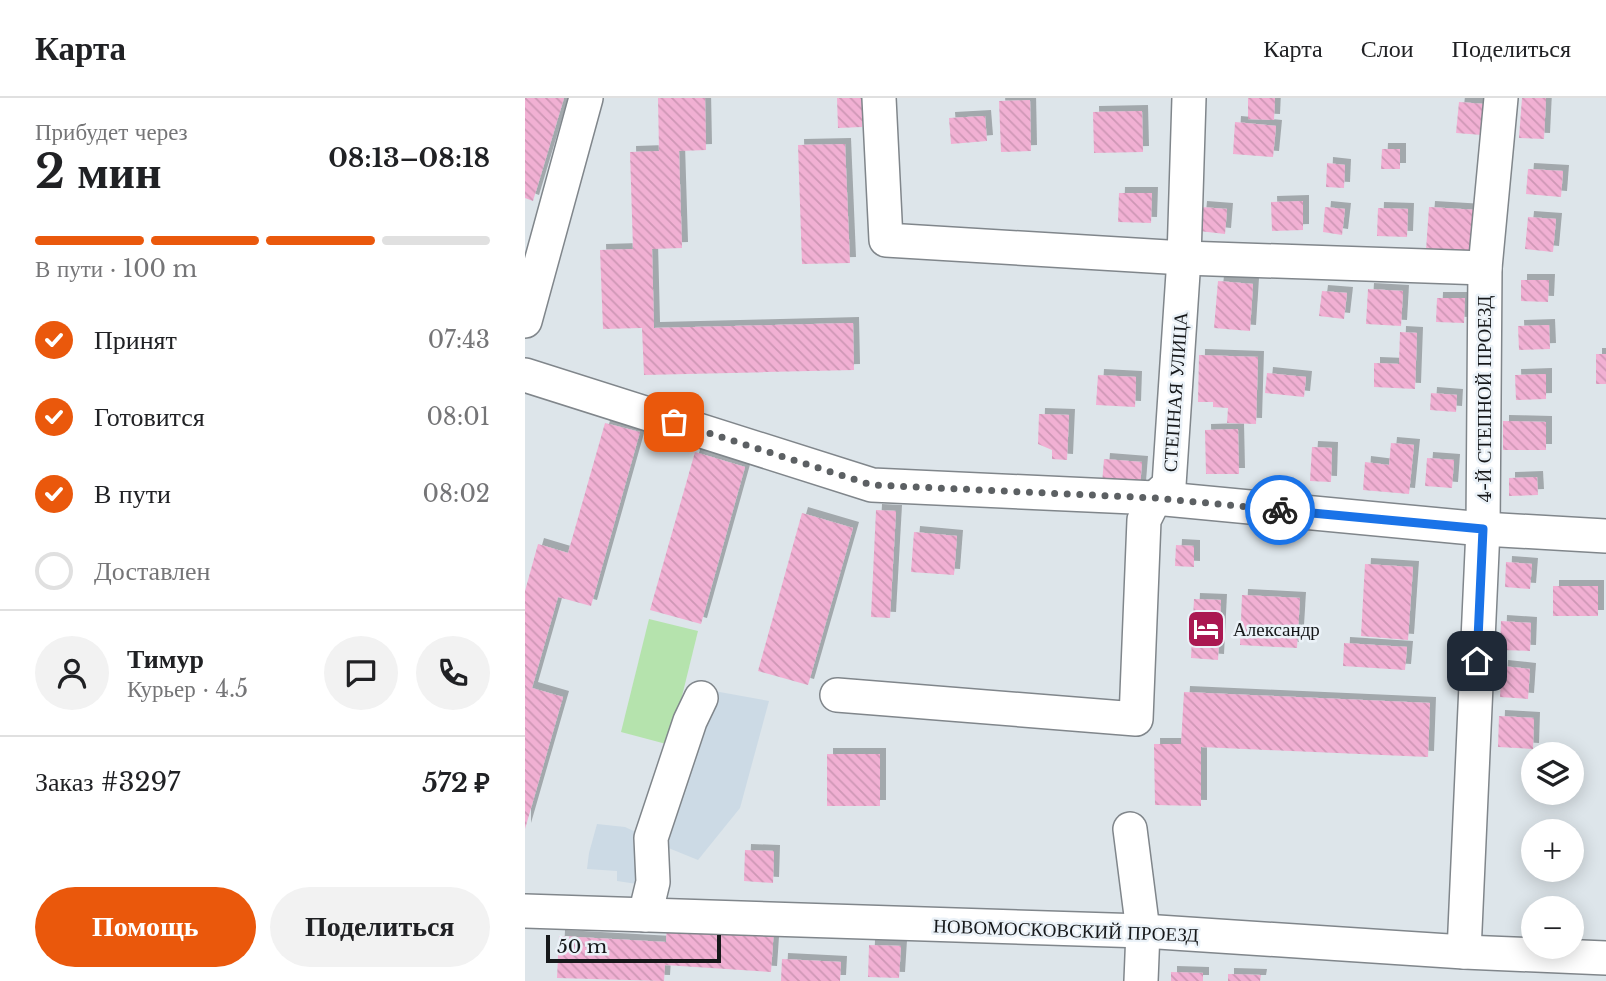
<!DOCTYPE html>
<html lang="ru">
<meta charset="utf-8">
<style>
:root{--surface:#fff;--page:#f2f2f2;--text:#202124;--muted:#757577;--line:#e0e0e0;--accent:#ea580c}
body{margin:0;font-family:"Libre Baskerville",serif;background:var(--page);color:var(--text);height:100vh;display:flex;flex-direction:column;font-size:26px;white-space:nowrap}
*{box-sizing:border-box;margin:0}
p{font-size:23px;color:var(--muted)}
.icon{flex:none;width:38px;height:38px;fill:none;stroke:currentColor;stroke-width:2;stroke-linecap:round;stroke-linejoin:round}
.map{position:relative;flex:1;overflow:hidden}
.sheet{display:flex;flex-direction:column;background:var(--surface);width:525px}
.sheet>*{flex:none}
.fabs{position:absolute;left:996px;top:644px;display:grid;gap:14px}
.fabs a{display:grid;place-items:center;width:63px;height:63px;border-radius:50%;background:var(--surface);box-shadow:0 4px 18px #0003;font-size:35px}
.scale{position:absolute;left:21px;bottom:18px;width:175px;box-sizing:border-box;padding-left:7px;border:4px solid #16181a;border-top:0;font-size:19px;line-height:24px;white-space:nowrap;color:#16181a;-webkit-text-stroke:5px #ebf2f8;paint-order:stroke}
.pin{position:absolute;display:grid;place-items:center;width:60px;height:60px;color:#fff;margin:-30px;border-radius:14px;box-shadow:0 4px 10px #0006}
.courier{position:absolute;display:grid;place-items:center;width:70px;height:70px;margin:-35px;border:5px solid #1a73e8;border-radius:50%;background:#fff;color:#222;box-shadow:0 2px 9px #0007}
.headline em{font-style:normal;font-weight:800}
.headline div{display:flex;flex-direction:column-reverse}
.headline{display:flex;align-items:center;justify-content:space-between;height:119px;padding:0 35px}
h1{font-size:46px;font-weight:800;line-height:52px}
.bar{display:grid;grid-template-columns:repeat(4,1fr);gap:10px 7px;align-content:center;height:84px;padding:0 35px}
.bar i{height:9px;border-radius:5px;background:var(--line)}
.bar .active{background:var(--accent)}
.bar p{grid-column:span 4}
.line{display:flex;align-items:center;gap:18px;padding:0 35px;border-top:2px solid var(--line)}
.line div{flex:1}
.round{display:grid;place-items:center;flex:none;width:74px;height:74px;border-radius:37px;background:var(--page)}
ol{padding:0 35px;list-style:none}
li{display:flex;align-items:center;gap:21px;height:77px}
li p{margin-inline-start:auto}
li .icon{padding:7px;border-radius:50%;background:var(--accent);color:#fff;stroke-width:4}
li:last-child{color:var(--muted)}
li i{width:38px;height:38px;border:4px solid var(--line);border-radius:50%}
.primary-button{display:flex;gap:14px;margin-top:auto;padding:14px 35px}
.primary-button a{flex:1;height:80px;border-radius:42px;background:var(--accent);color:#fff;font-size:28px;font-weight:800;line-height:80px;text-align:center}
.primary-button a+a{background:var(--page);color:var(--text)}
header{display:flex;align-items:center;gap:42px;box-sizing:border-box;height:98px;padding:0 35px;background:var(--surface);border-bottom:2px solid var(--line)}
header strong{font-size:33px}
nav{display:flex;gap:38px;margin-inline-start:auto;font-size:24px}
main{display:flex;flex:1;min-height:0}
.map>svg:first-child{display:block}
</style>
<header>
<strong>Карта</strong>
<nav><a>Карта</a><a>Слои</a><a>Поделиться</a></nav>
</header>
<main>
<section class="sheet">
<div class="headline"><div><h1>2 мин</h1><p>Прибудет через</p></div><em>08:13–08:18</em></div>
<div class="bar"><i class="active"></i><i class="active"></i><i class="active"></i><i></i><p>В пути · 100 m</p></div>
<ol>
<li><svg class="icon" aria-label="check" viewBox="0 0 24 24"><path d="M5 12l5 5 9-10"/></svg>Принят<p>07:43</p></li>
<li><svg class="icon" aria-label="check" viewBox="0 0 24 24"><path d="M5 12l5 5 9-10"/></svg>Готовится<p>08:01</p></li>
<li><svg class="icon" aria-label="check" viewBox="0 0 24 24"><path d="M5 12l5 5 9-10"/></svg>В пути<p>08:02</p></li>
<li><i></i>Доставлен</li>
</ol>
<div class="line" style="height:126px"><a class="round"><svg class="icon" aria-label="person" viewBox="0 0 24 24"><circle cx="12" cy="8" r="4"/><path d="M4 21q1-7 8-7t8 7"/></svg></a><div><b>Тимур</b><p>Курьер · 4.5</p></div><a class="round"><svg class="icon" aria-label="chat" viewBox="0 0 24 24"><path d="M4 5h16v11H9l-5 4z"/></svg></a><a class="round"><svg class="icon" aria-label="phone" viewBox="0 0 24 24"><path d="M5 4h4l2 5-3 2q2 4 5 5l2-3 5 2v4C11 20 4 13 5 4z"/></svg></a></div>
<div class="line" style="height:91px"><div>Заказ #3297</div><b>572 ₽</b></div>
<div class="primary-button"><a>Помощь</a><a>Поделиться</a></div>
</section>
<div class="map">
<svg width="1081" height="883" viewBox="0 0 1081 883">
<defs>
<pattern id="building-back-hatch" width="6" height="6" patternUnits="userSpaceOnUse" patternTransform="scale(1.75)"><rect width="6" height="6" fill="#f1b0d3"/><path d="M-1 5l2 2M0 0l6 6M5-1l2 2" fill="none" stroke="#ce97b5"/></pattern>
<filter id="shadow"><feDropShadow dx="6" dy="-6" stdDeviation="0" flood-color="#0004"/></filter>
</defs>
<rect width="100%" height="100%" fill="#dde5ea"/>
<!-- built -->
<g fill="#ccdae5">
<polygon points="189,593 244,603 215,710 173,762 141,749"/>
<polygon points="72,726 100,729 113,735 112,786 92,783 92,773 62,771 64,755"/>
</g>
<!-- green -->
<polygon fill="#b5e3ad" points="124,521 173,533 145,647 96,634"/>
<!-- building -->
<g fill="url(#building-back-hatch)" filter="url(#shadow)">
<polygon points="0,0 39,0 8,103 0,100"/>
<polygon points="133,0 180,0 181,52 154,53 157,150 127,151 129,230 328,225 329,272 119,277 117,230 78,231 75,152 108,151 105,54 134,53"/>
<polygon points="312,0 337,0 337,29 313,30"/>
<polygon points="723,0 750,0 749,22 723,21"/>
<polygon points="997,0 1021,0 1019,41 994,40"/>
<polygon points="505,2 506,53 476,54 474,3"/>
<polygon points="934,4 959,6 957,37 931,35"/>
<polygon points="617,13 618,54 569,55 568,14"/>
<polygon points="460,18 462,43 426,46 424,20"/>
<polygon points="710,24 751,28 748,59 708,56"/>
<polygon points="320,46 325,165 277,166 273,47"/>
<polygon points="857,51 875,51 875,71 856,71"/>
<polygon points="802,65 820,67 819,90 801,89"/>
<polygon points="1003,71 1038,73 1036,99 1001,96"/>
<polygon points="594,95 627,95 626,125 593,124"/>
<polygon points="778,103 778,132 747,133 746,104"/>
<polygon points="676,109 702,111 700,136 674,133"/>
<polygon points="800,109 820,111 817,137 798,134"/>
<polygon points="904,109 953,112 951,155 901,152"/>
<polygon points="853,110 883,111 882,139 852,138"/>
<polygon points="1003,119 1031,121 1028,154 1000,151"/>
<polygon points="996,182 1024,182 1023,204 996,203"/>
<polygon points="693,183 728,186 725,233 689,230"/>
<polygon points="843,191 878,193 876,228 841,226"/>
<polygon points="797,193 822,195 819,221 794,218"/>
<polygon points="912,200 940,200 939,225 911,224"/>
<polygon points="1024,227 1025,251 994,252 993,228"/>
<polygon points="875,234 892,235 890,291 849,289 849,265 874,266"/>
<rect x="1071" y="256" width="10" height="30"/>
<polygon points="674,257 733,259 731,326 702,325 703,310 688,309 688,304 673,304"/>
<polygon points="742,275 781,279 779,299 740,295"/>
<polygon points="1021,276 1021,301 991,302 990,277"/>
<polygon points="573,277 611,279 610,309 571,307"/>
<polygon points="906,295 932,297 931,314 905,312"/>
<polygon points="514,316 544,317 542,362 527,361 527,352 513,346"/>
<polygon points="978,323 1021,324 1021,352 978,352"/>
<polygon points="80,325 115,334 66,508 33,499 7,590 38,599 0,731 0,493 13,446 43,455"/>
<polygon points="713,331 714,376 681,376 680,332"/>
<polygon points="866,345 889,347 884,396 838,392 840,364 864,367"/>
<polygon points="787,349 807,350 806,384 785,383"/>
<polygon points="170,354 220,369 176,526 125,512"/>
<polygon points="902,360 929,362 927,390 900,388"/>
<polygon points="579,361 617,364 615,389 577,386"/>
<polygon points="1012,379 1013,397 984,398 984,380"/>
<polygon points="351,412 371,413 365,520 346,519"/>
<polygon points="277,415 328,430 283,587 233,573"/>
<polygon points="389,434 432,438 429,477 386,474"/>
<polygon points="651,447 669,448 669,469 650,468"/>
<polygon points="981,464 1007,466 1005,491 980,489"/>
<polygon points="840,466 888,469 883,542 836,538"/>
<rect x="1028" y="488" width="45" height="30"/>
<polygon points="717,497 775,500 772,550 715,547"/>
<polygon points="669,501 696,502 693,562 666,560"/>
<polygon points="976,523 1006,525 1005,553 975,552"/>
<polygon points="819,545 882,549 880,572 818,568"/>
<polygon points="977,568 1005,571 1003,601 975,599"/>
<polygon points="659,594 905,605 903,659 676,649 676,708 630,707 629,646 656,646"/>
<polygon points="974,618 1009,620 1008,651 973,649"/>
<rect x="302" y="656" width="53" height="52"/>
<polygon points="220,752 249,753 248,785 219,783"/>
<polygon points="142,823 249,830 246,874 140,867 139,883 32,880 34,838 141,844"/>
<polygon points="344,847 376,848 374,880 343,879"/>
<polygon points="257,861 316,864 315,883 256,883"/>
<polygon points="646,874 678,875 678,883 646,883"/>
<polygon points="703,876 736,877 735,883 703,883"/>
</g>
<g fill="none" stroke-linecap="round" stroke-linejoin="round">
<defs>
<g id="minor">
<polyline points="354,0 361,142 659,160 960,170"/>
<polyline points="0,223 61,0"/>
<polyline points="0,277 347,387 630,400 958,431 1081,438"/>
<polyline points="312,597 611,621 619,422 630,400 644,387 659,160 664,0"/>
<polyline points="605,731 618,833 616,883"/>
<polyline points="0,813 618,833 939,854 1081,860"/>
<polyline points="120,817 128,784 126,740 165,623 176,600"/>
<polyline points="939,854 958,431 960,170 976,0"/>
</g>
</defs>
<!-- minor casing -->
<use href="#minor" stroke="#80868b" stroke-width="36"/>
<!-- minor -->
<use href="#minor" stroke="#fff" stroke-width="33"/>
</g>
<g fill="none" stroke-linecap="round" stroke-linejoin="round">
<!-- done -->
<polyline stroke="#5c6063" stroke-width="7" stroke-dasharray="0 12.6" points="149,324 347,387 630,400 755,412"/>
<!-- route -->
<polyline stroke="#1a73e8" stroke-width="9" points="755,412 958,431 952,563"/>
</g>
<!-- icons -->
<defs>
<symbol id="hotel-square" viewBox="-11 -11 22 22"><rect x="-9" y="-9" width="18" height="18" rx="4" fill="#aa1851" stroke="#ebf2f8"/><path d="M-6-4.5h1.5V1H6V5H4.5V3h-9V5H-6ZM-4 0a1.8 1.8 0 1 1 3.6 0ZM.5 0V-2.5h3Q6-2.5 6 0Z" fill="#fff"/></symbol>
</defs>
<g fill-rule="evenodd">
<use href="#hotel-square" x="659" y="509" width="44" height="44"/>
</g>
<g text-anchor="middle" stroke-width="5" stroke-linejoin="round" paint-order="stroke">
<!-- street labels -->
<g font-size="19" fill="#16181a" stroke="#ebf2f8">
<text transform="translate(650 294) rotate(-86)" y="7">СТЕПНАЯ УЛИЦА</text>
<text transform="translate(959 301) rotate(-90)" y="7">4-Й СТЕПНОЙ ПРОЕЗД</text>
<text transform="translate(541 832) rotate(2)" y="7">НОВОМОСКОВСКИЙ ПРОЕЗД</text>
</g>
<!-- poi labels -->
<g font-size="19" fill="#16181a" stroke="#ebf2f8" text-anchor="start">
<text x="708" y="538">Александр</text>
</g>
</g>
</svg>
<div class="fabs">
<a><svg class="icon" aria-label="layers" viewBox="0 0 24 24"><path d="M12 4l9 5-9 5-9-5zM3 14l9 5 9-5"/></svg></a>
<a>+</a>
<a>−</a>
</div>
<div class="scale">50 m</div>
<div class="pin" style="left:149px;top:324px;background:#ea580c"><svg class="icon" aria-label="bag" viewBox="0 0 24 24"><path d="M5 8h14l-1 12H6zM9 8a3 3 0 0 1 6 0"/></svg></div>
<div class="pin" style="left:952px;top:563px;background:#1f2937"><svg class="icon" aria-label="home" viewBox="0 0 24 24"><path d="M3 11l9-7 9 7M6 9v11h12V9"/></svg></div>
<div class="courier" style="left:755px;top:412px"><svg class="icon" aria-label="bike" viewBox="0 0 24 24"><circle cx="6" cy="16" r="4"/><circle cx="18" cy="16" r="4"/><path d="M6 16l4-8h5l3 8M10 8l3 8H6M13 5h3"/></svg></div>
</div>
</main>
